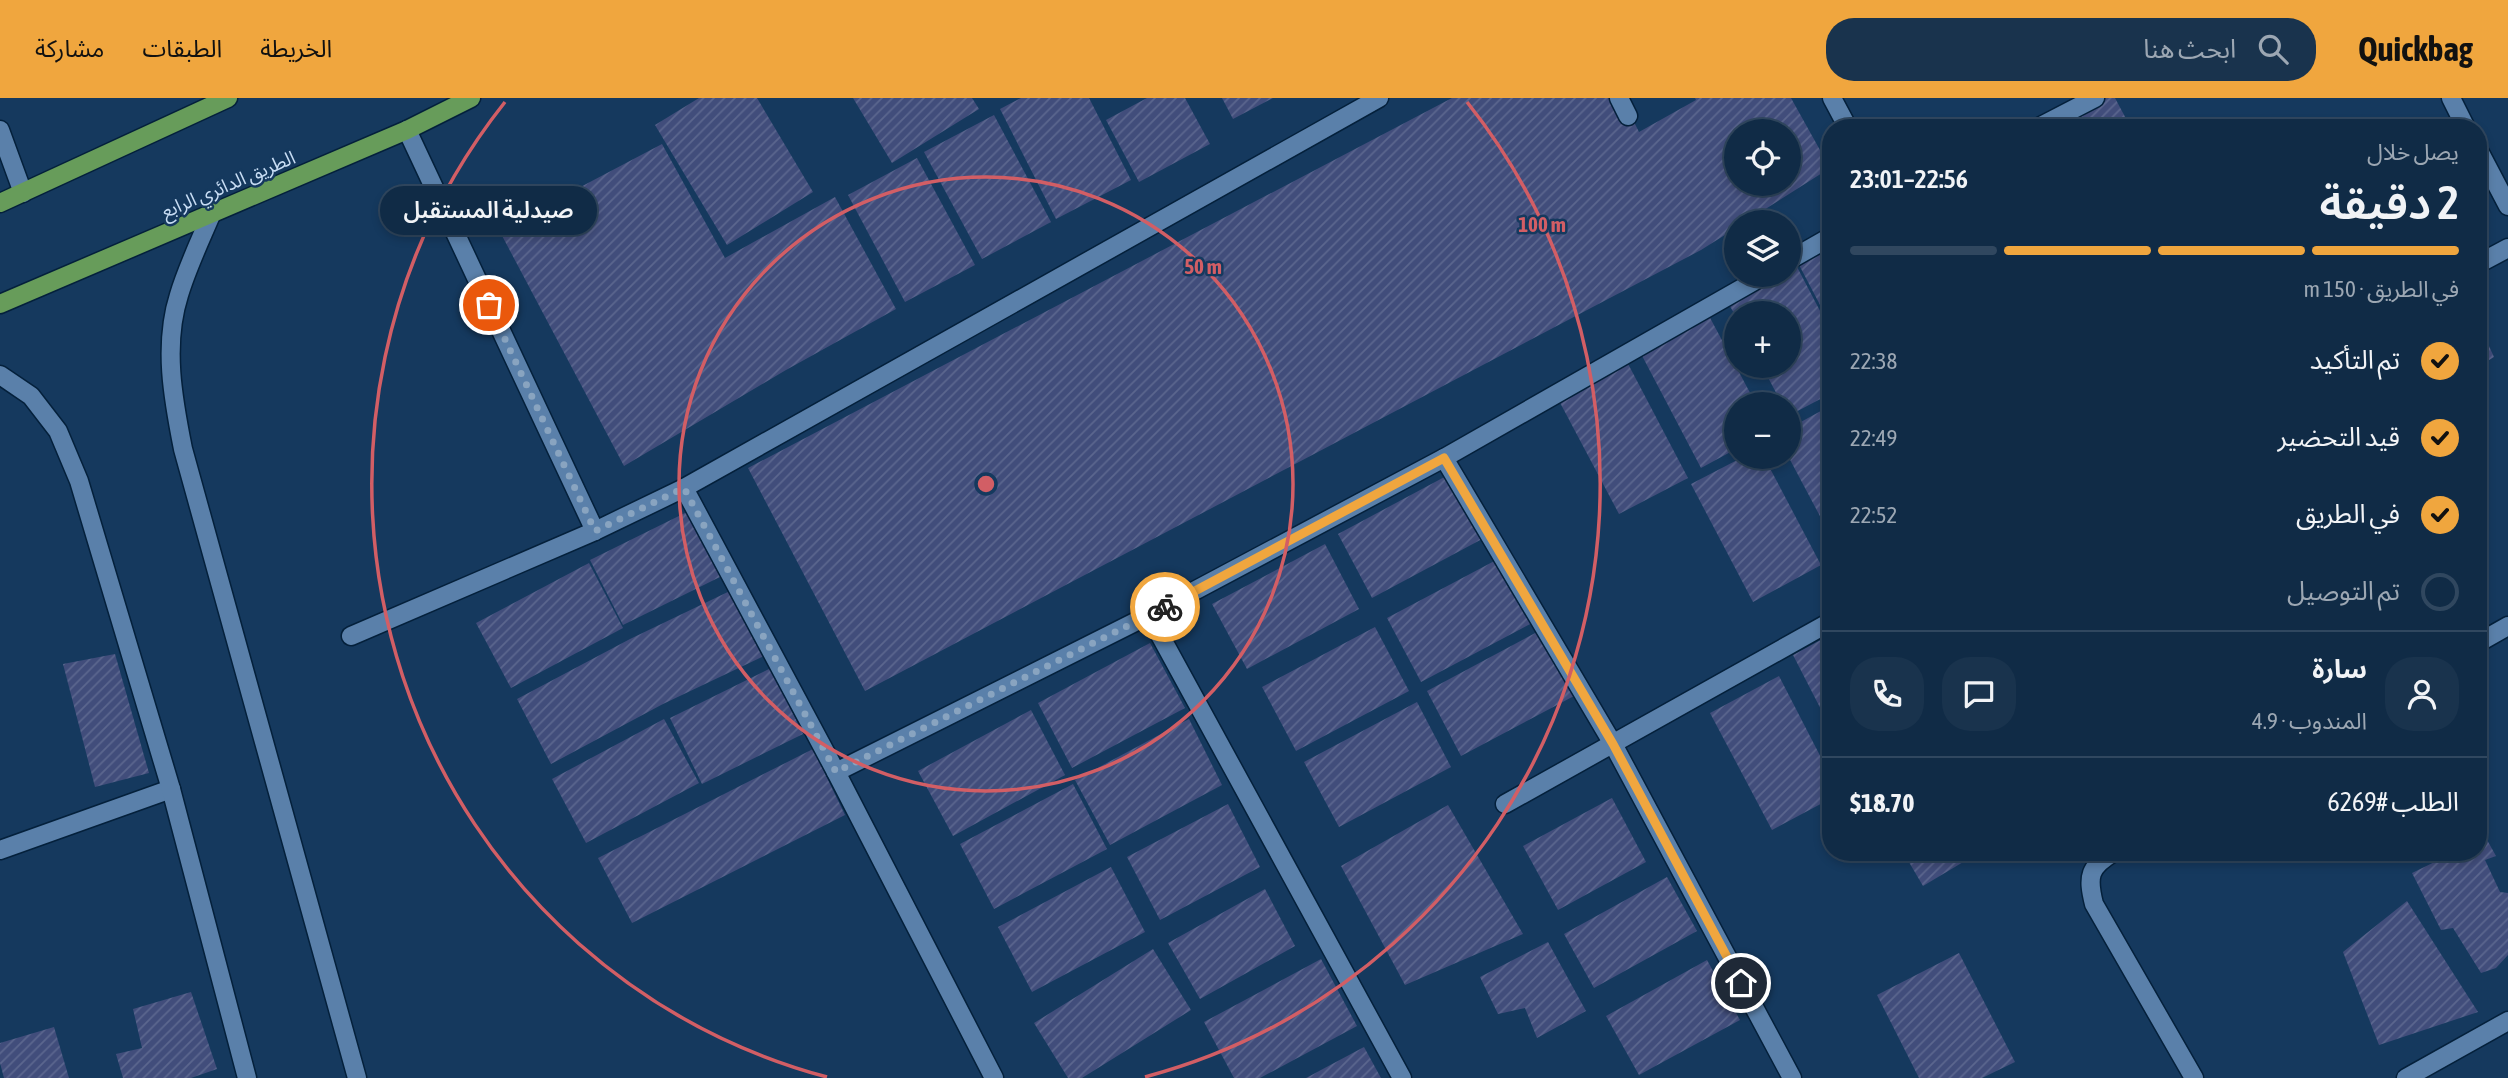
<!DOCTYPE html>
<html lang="ar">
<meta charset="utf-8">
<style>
:root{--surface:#102b46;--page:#19334d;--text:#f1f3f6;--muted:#9ca7b3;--line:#30475f;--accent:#f0a63e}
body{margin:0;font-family:"Asap Condensed","Noto Sans Arabic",sans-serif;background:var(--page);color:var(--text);direction:rtl;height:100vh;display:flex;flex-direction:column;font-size:26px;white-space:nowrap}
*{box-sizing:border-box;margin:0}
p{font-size:23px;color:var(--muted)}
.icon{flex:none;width:38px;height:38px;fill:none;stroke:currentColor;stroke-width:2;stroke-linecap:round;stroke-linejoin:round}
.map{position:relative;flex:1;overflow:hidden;direction:ltr}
.drawer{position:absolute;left:1822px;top:21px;width:665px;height:742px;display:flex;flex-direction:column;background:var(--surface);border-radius:28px;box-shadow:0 4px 10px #0003,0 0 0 2px var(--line);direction:rtl}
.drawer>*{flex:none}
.fabs{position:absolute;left:1724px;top:21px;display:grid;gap:14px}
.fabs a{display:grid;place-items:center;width:77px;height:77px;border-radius:50%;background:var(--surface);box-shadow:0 4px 10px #0003,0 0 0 2px var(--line);font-size:35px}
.pin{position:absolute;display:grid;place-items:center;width:60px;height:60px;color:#fff;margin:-30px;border:4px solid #fff;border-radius:50%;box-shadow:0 2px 7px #0007}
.courier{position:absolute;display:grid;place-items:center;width:70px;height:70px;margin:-35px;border:5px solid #f0a63e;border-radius:50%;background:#fff;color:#222;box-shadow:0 2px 9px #0007}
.bubble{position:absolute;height:49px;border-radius:24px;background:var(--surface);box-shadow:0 4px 10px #0003,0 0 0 2px var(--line);font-size:23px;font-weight:600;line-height:49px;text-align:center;direction:rtl}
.headline em{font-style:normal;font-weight:600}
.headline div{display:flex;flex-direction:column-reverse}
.headline{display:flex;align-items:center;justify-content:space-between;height:119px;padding:0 28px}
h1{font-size:46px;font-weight:600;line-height:52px}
.bar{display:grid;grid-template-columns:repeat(4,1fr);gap:10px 7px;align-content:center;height:84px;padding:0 28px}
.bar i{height:9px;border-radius:5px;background:var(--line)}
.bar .current{background:var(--accent)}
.bar p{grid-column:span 4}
.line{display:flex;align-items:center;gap:18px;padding:0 28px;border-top:2px solid var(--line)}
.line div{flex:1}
.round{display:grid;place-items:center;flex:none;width:74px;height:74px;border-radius:28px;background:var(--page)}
ol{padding:0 28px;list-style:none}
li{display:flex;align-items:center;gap:21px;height:77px}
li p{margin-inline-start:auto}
li .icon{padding:7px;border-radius:50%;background:var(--accent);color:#111;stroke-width:4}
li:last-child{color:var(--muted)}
li i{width:38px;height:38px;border:4px solid var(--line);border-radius:50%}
header{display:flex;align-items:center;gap:42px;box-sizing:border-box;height:98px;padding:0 35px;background:var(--accent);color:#111}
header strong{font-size:33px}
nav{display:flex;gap:38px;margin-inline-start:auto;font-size:24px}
.search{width:490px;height:63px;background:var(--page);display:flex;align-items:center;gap:18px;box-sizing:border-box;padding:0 24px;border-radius:28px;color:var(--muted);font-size:26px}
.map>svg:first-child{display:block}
</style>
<header>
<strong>Quickbag</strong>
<div class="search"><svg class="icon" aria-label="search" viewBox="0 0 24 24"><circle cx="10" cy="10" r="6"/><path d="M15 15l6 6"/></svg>ابحث هنا</div>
<nav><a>الخريطة</a><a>الطبقات</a><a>مشاركة</a></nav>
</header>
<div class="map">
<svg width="2508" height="980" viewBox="0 0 2508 980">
<defs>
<pattern id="building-hatch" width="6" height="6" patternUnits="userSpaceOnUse" patternTransform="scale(1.75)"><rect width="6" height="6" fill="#414d7b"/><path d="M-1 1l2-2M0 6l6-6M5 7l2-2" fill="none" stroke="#5b668e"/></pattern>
</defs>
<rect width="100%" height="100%" fill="#15395e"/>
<!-- building -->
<g fill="url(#building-hatch)" fill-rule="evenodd">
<polygon points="699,0 757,0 813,94 727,147 655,27"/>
<polygon points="853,0 972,0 979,11 892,65"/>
<polygon points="1021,0 1089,0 1131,82 1056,121 1000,11"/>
<polygon points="1147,0 1185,0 1210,46 1139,84 1106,22"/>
<polygon points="1222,0 1273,0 1233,21"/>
<path d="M1452 0H1622L1639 34 1696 2 1695 0H1791L1830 70 1745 124H1736V130L1701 152 865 593 748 370ZM1736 33H1788V86H1736Z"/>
<polygon points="2105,0 2115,0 2131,30 2048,30"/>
<polygon points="994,17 1051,124 982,161 924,54"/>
<polygon points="662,46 725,160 835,99 896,211 786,272 624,368 499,132"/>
<polygon points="917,60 975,167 905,204 848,97"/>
<polygon points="1830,145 1830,226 1797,163"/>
<polygon points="1795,165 1830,232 1830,296 1788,318 1788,306 1782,306 1762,268 1788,268 1788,215 1736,215 1736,219 1726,201 1772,177 1788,177 1788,168"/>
<polygon points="1708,216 1756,306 1736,306 1736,351 1701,370 1639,252"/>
<polygon points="2478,224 2494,259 2478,269"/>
<polygon points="1626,262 1688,380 1619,416 1557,299"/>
<polygon points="1830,308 1830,437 1788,358 1788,331"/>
<polygon points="1743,359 1764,359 1821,467 1753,504 1691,386"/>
<polygon points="1450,376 1484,440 1372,500 1338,436"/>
<polygon points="691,412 724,477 623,527 590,462"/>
<polygon points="1325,446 1359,511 1247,571 1212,506"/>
<polygon points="1500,460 1534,524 1421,584 1387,520"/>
<polygon points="589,465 623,530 511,590 476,525"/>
<polygon points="732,492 764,558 663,606 551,666 517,601 630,541"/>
<polygon points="1375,529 1409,593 1296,653 1262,589"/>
<polygon points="1539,533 1574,598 1461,658 1427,593"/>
<polygon points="1830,537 1830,629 1793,557"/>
<polygon points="1150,545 1185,610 1072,670 1038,605"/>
<polygon points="115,556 149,675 95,689 63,566"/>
<polygon points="771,570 803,636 702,686 670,620"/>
<polygon points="1779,578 1830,677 1830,701 1772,732 1710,615"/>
<polygon points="1417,604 1451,669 1339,729 1304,664"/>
<polygon points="1031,612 1065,677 953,738 918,673"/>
<polygon points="664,621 699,685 586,745 552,681"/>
<polygon points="1189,621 1222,687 1110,747 1075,682"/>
<polygon points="813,651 845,717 632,825 598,760"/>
<polygon points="1073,686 1107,751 994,811 960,746"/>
<polygon points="1612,700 1646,764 1558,812 1523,748"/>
<polygon points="1228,706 1260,769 1160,822 1127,759"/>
<polygon points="1448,707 1523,836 1405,887 1341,768"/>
<polygon points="2486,740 2496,758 2485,762 2500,794 2508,795 2508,857 2496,870 2481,875 2453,830 2441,832 2412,775 2455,754 2478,754 2478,744"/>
<polygon points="1903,754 1980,754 1923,788"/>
<polygon points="1111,769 1145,834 1032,894 998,829"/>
<polygon points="1667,779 1697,833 1594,890 1564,836"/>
<polygon points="1265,791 1295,848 1200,901 1168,845"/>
<polygon points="2407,803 2478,914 2379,947 2343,854"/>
<polygon points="1548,844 1586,913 1537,940 1525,910 1498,916 1480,879"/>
<polygon points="1153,851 1191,912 1082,980 1068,980 1034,925"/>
<polygon points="1959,855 2015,964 1982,980 1919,980 1877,897"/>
<polygon points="1321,861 1357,928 1260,980 1234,980 1204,924"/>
<polygon points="1707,862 1740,922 1639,977 1606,918"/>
<polygon points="191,894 217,971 191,980 123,980 116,956 142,950 133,911"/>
<polygon points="54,929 69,980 4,980 0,965 0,945"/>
<polygon points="1364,949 1381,980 1306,980"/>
</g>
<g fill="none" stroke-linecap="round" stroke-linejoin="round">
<defs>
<g id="street">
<polyline points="1619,0 1628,18"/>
<polyline points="1832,0 1848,30"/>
<polyline points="2451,0 2466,30"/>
<polyline points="2037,30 2095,0"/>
<polyline points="407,32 595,433"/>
<polyline points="2478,51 2508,108"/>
<polyline points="1788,163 1830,139"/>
<polyline points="2478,166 2508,150"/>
<polyline points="1444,360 1613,646 1792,980"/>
<polyline points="684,390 836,674 994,980"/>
<polyline points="1149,517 1402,980"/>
<polyline points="351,538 595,433 684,390 1379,0"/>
<polyline points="2478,545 2508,528"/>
<polyline points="836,674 1149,517 1444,360 1765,177"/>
<polyline points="1505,706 1830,524"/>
<polyline points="0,752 171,691"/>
<path d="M2114 754C2089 769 2087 778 2094 806L2194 980"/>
<polyline points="2406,980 2508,923"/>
</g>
<g id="secondary">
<polyline points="0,32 23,95"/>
<path d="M211 117C200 143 187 170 179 197 163 247 173 301 183 351L357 980"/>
<polyline points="0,277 31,298 58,333 79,383 171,691 247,980"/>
</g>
<g id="primary">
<polyline points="0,105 228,0"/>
<polyline points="0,206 407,32 471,0"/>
</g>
</defs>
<!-- street casing -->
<use href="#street" stroke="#04203b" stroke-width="21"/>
<!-- secondary casing -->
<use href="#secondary" stroke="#04203b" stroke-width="21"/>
<!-- primary casing -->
<use href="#primary" stroke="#04203b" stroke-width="21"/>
<!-- street -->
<use href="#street" stroke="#5a80aa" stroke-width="18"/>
<!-- secondary -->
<use href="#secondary" stroke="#5a80aa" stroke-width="18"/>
<!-- primary -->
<use href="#primary" stroke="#679c5a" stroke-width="18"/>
</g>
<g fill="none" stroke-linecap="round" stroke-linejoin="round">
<!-- done -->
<polyline stroke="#89a4c0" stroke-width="7" stroke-dasharray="0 12.6" points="489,207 595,433 684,390 836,674 1165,509"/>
<!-- route -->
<polyline stroke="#f0a63e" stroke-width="9" points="1165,509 1444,360 1613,646 1741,885"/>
</g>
<!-- distance rings -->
<g fill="none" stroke="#d25e65" stroke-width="3.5">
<circle cx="986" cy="386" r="307"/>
<path d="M827 979A614 614 0 0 1 505 4M1467 4A614 614 0 0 1 1145 979"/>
</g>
<g text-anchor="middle" stroke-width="5" stroke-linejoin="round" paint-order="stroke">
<!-- street labels -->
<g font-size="19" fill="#c8ddf4" stroke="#15395e">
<text transform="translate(228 86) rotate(-23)" y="7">الطريق الدائري الرابع</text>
</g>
</g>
<circle cx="986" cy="386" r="10" fill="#d25e65" stroke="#15395e" stroke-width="3.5"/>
<g font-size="21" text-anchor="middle" font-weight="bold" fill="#d25e65" stroke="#15395e" stroke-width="5" stroke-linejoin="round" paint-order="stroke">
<text x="1542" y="134">100 m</text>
<text x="1203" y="176">50 m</text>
</g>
</svg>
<div class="fabs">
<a><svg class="icon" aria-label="locate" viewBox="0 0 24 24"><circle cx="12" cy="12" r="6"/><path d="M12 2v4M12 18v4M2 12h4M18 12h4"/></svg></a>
<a><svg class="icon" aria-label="layers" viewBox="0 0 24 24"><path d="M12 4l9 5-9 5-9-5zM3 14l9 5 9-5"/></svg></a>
<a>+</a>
<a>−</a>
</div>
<div class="pin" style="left:489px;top:207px;background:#ea580c"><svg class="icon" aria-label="bag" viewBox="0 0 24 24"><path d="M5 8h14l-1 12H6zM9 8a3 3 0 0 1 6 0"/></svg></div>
<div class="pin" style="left:1741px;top:885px;background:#1f2937"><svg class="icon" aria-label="home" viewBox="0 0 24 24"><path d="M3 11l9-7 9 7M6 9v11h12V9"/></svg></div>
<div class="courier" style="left:1165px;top:509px"><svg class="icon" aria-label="bike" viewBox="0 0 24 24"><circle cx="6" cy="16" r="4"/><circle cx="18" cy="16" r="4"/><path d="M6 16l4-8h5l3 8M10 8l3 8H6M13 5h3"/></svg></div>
<div class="bubble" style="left:380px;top:88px;width:217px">صيدلية المستقبل</div>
<section class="drawer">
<div class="headline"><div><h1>2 دقيقة</h1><p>يصل خلال</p></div><em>22:56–23:01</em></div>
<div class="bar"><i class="current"></i><i class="current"></i><i class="current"></i><i></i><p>في الطريق · 150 m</p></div>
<ol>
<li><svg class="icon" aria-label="check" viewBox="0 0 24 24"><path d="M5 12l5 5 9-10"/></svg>تم التأكيد<p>22:38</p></li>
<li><svg class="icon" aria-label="check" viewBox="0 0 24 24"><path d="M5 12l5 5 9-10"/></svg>قيد التحضير<p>22:49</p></li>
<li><svg class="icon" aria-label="check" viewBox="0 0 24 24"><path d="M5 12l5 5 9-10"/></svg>في الطريق<p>22:52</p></li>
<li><i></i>تم التوصيل</li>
</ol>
<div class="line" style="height:126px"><a class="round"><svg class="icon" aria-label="person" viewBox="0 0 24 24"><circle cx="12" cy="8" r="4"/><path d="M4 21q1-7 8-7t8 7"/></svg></a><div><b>سارة</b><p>المندوب · 4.9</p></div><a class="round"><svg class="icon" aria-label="chat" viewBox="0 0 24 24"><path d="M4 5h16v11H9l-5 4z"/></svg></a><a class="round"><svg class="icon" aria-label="phone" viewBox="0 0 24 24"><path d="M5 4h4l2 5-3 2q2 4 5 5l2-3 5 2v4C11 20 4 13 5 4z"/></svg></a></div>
<div class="line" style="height:91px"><div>الطلب #6269</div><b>$18.70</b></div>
</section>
</div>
